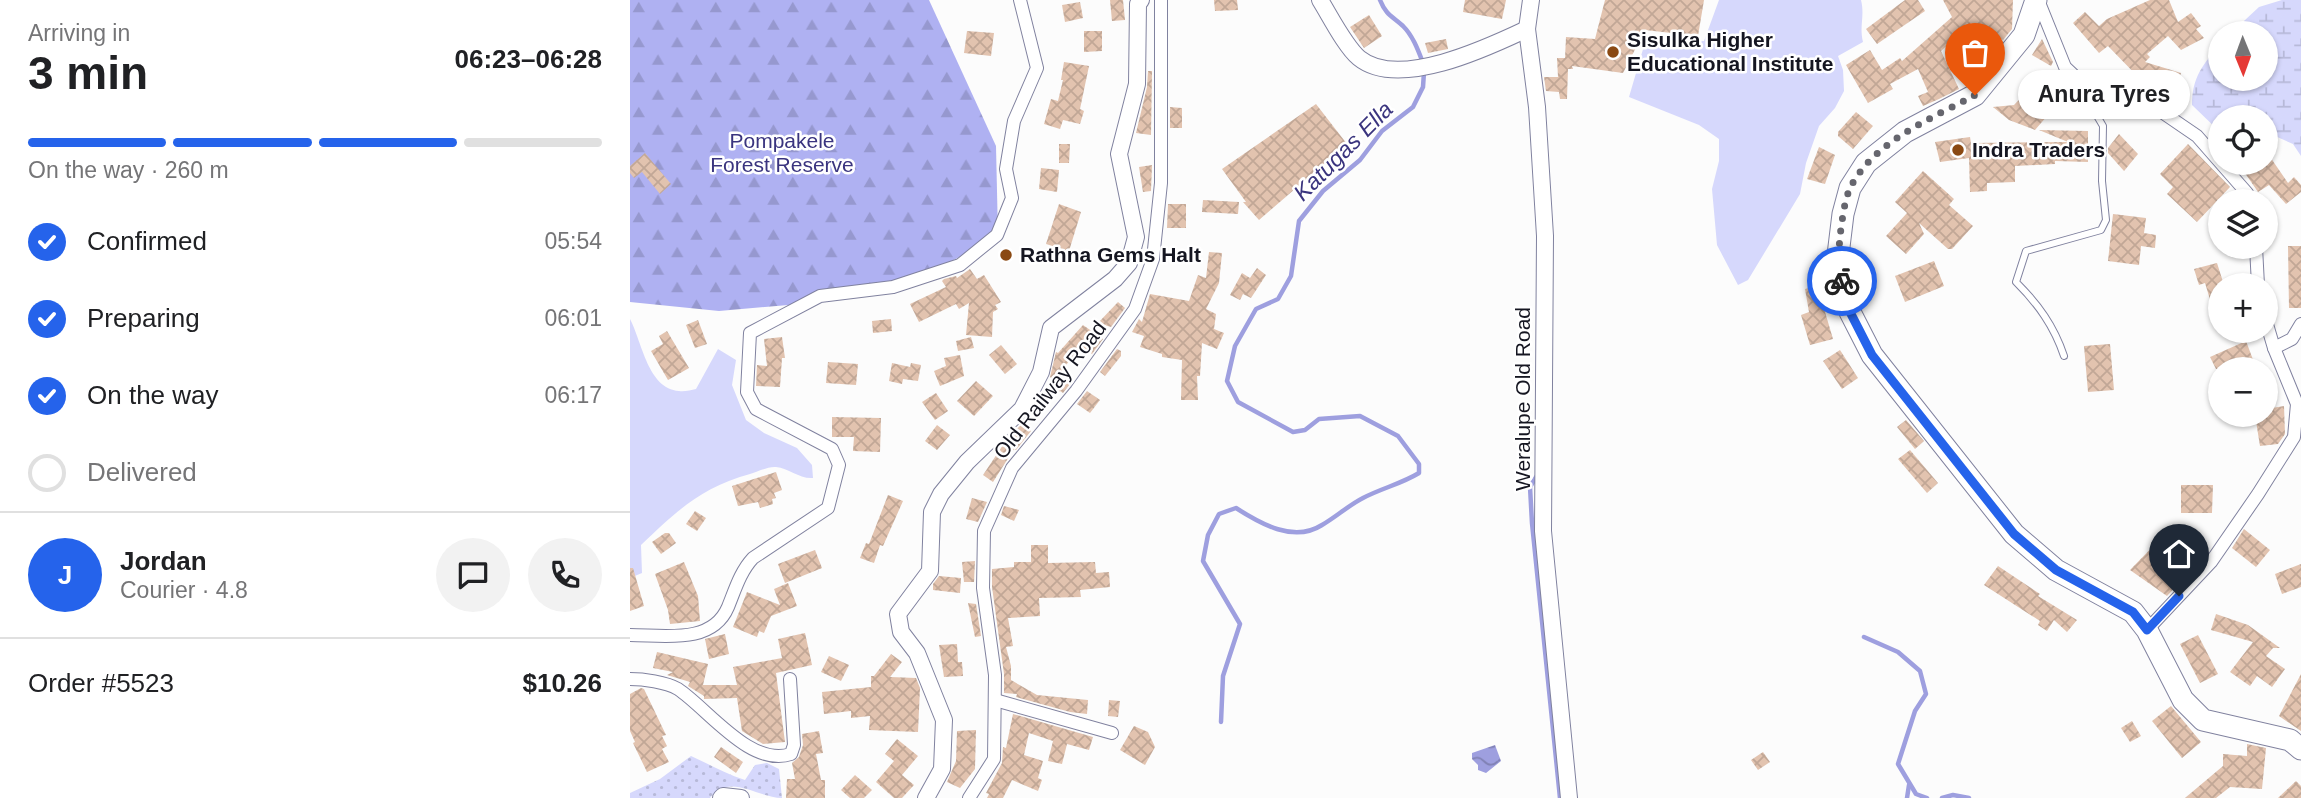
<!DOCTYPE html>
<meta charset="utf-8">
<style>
:root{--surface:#fff;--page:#f2f2f2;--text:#202124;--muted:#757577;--line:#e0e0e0;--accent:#2563eb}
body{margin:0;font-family:Arial,sans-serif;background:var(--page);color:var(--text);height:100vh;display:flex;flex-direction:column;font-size:26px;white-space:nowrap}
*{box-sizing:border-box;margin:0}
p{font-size:23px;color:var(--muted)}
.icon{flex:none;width:38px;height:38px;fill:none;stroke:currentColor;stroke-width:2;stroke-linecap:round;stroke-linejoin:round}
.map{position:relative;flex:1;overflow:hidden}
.details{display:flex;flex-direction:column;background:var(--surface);width:630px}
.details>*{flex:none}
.needle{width:46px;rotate:179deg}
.controls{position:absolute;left:1578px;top:21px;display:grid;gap:14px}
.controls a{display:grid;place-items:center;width:70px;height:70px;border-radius:50%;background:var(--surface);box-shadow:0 2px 5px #0004;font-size:35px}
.pin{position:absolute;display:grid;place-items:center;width:60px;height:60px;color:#fff;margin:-72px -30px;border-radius:50% 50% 50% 0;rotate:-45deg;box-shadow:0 0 7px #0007}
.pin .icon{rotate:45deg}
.courier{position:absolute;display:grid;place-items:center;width:70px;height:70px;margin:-35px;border:5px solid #2563eb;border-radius:50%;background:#fff;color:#222;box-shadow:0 2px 9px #0007}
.bubble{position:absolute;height:49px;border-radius:24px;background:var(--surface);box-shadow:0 2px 5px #0004;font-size:23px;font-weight:600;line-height:49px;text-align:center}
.overview em{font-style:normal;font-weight:600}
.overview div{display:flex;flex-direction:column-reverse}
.overview{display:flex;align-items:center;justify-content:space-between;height:119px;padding:0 28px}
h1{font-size:46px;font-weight:600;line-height:52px}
.bar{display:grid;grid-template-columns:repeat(4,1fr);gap:10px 7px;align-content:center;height:84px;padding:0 28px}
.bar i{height:9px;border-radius:5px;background:var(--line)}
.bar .active{background:var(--accent)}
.bar p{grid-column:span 4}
.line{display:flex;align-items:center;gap:18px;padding:0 28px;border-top:2px solid var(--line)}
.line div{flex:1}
.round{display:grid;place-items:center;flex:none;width:74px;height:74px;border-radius:37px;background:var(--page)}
ol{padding:0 28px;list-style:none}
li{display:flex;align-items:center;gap:21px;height:77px}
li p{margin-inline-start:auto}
li .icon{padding:7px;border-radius:50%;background:var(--accent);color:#fff;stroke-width:4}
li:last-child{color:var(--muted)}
li i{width:38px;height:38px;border:4px solid var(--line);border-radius:50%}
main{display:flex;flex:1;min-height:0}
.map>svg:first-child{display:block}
</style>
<main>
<section class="details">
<div class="overview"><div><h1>3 min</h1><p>Arriving in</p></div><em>06:23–06:28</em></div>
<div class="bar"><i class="active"></i><i class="active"></i><i class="active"></i><i></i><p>On the way · 260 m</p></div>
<ol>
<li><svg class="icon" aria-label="check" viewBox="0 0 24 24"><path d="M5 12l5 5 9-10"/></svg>Confirmed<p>05:54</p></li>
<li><svg class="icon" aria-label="check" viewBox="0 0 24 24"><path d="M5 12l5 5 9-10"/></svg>Preparing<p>06:01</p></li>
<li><svg class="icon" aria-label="check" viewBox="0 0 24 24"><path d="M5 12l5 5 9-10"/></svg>On the way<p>06:17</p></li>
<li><i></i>Delivered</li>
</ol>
<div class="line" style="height:126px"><b class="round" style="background:var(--accent);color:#fff">J</b><div><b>Jordan</b><p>Courier · 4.8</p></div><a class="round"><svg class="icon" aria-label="chat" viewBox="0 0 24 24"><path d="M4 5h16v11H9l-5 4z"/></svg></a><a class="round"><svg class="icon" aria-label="phone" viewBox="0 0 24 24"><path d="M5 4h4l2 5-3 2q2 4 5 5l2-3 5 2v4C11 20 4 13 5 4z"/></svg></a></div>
<div class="line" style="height:91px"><div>Order #5523</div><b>$10.26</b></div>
</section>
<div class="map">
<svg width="1671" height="798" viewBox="0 0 1671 798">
<defs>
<pattern id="forest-firs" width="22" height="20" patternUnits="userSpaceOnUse" patternTransform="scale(1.75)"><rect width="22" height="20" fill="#afb1f2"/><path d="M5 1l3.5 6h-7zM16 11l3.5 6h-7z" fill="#9698cf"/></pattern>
<pattern id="wetland-marsh" width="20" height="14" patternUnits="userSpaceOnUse" patternTransform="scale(1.75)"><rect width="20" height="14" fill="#d6d8fc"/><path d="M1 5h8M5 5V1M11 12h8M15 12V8" fill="none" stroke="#b7b9d8"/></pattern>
<pattern id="garden-dots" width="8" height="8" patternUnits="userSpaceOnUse" patternTransform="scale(1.75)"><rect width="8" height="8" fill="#d6d8fc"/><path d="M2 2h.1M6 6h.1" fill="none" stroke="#b7b9d8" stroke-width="1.8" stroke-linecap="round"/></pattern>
<pattern id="water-waves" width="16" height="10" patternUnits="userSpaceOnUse" patternTransform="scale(1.75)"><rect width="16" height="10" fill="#9e9fdf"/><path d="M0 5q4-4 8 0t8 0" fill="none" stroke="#8081b4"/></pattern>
<pattern id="building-cross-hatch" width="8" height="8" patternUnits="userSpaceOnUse" patternTransform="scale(1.75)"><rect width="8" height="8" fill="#e2c3af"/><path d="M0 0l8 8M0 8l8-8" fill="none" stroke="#c1a796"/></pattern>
</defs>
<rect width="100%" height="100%" fill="#fcfcfc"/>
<!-- grass -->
<g fill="#d6d8fc">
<path d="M1089 0H1231C1235 16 1229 26 1233 42L1208 56 1213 70 1214 91 1205 108 1189 126 1176 163 1170 194 1118 280 1108 285 1087 245 1082 189 1089 161V139L1069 125 999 97 1016 39 1074 41Z"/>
<path d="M0 319C12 342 18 389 49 391 54 392 61 390 66 389L88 349 106 360 102 385 116 420 134 433 167 448 182 465 183 478C169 479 159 468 146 467 139 466 127 472 120 474 70 488 47 511 11 545L12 573 0 578Z"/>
</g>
<!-- forest -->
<polygon fill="url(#forest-firs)" points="0,0 299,0 366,146 368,236 307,269 193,302 89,311 0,302"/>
<!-- wetland -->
<path fill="url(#wetland-marsh)" d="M1652 0H1671V156L1663 144 1636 132V117H1591V133L1562 105C1562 77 1573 64 1591 44V79H1636V33H1601L1629 7Z"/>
<!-- garden -->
<path fill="url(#garden-dots)" d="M61 756C79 764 96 774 115 780L125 765 137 763 149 769 152 798C128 798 99 772 80 798H0V793L30 779Z"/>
<!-- water -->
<polygon fill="url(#water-waves)" points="865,745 871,761 856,773 848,770 848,765 842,759 842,753"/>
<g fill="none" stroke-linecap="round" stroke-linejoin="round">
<!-- stream -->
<g stroke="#9e9fdf" stroke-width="4.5">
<path d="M750 0C756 15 762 16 773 26 783 36 788 50 793 63"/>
<polyline points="908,474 900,487 902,523 930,798"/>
<polyline points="1234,637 1268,652 1290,671 1296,694 1285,711 1268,764 1286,794 1297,798"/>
<path d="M591 722 593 676 610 624 573 561 578 535 589 514 606 508C631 524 664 543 692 525 706 517 719 505 733 498 752 488 771 484 789 473V464L768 436 730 416 689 419 675 430 663 432 608 402 597 381 605 346 626 309 648 299 661 276 669 221 693 191 730 160 752 131 783 107 793 87 794 72"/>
<polyline points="1277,798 1279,785"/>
<polyline points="1312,798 1323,795 1339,798"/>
</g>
</g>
<!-- building -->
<g fill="url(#building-cross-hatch)">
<polygon points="480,0 493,0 495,20 482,21"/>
<polygon points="584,0 607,0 608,10 585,11"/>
<polygon points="835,0 876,0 872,19 833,12"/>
<polygon points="975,0 1074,0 1068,36 1015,30 993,73 942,66 943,69 938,69 937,99 930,99 929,92 916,91 914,77 928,77 927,58 935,58 936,37 965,39"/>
<polygon points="1275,0 1288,0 1295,11 1247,44 1236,29"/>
<polygon points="1313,0 1383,0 1382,29 1373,40 1341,23 1311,51 1329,89 1309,99 1293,106 1288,96 1298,92 1288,69 1260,84 1263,89 1238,103 1216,65 1240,50 1252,70 1270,58 1272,61 1322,17"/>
<polygon points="1520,0 1539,0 1548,22 1561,13 1571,26 1566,29 1574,38 1551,50 1538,36 1517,54 1520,57 1515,62 1551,73 1543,99 1510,89 1513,82 1478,46 1469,53 1443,23 1455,12 1469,26 1477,19"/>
<polygon points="450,2 453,18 435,22 432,5"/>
<polygon points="739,15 752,36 734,48 720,27"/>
<polygon points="337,31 364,33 361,56 334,53"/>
<polygon points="454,31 472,31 472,51 454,52"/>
<polygon points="816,39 818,49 798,53 795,43"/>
<polygon points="1412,39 1423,62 1421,66 1402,55"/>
<polygon points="434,62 459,66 450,109 454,111 450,124 433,120 430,129 414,124 421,99 428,101 433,80 431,80"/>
<polygon points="518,71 522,71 521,135 506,133 517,87"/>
<polygon points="1415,72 1433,85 1424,108 1405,130 1379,120 1363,107 1384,105"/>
<polygon points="686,104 717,144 629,220 613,202 616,202 592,169"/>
<polygon points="540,107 552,108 552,128 540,128"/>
<polygon points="1226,112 1243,126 1223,149 1208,136 1208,132"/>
<polygon points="1409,130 1458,131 1458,162 1425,161 1425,164 1385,166 1385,182 1357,183 1357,191 1340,192 1339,158 1310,162 1305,142 1340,137 1341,143 1438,142"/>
<polygon points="1489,134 1508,154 1494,171 1478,153 1478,148"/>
<polygon points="429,144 440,144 439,163 429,163"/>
<polygon points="1558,144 1600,187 1567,222 1537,194 1543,187 1530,174"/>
<polygon points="1189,147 1205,155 1195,184 1177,179"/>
<polygon points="1636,151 1658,183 1664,177 1671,185 1671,192 1656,204 1639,185 1628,192 1608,163 1636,163"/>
<polygon points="15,153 41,184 30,194 12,172 4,178 0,173 0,166"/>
<polygon points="522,165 521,191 513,192 509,167"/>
<polygon points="411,168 429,170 427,192 409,189"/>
<polygon points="1293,171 1324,199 1319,205 1343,226 1322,249 1318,249 1289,223 1294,234 1276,254 1256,236 1277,213 1265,202"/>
<polygon points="573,200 609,202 608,214 572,212"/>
<polygon points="429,204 451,212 439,251 416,244"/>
<polygon points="538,204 556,204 556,228 537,228"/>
<polygon points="1483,214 1516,218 1514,233 1526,235 1525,248 1511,246 1509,265 1478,261"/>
<polygon points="1658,246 1671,246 1671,308 1659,308"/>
<polygon points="579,252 592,253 589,283 576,309 586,314 584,329 594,333 587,349 572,343 570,376 567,376 568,400 551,400 552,360 532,357 532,354 510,347 514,336 502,332 509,319 512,322 520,294 559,301 568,275 576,278"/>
<polygon points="1304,261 1314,286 1275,302 1265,276"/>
<polygon points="1587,263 1594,285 1591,285 1591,304 1582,306 1575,283 1569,285 1564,269"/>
<polygon points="627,268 636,275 621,298 613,294 610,300 600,295 612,273 620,278"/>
<polygon points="340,269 347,279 354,275 371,302 365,305 368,309 363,312 362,337 336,335 339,303 329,309 326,304 289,322 280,304 316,287 312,281 314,279 326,276 327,278"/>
<polygon points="1193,284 1196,304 1193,305 1203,339 1180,345 1171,315 1179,312 1175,289"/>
<polygon points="488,302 495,308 481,327 468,323"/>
<polygon points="261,319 262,331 243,333 242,321"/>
<polygon points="68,320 77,344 65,348 56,325"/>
<polygon points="453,325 473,339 462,354 453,347 432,369 443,380 433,393 430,391 422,400 414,393 425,381 420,377 426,352 428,353"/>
<polygon points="37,331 59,368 38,380 21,351 33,344 29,336"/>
<polygon points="152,337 155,358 152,358 150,387 126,386 127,365 137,366 134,339"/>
<polygon points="341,337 344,348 328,351 326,341"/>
<polygon points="1616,341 1625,365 1614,369 1586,369 1580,357"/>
<polygon points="1480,344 1484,390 1458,392 1454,346"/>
<polygon points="371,345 387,364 375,374 359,355"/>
<polygon points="487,349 491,351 491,356 475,376 470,372"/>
<polygon points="1210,350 1228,378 1212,389 1193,361"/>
<polygon points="330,355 334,376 310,386 304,371 316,366 314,358"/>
<polygon points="198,362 228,364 226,385 196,383"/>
<polygon points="262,363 280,367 281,363 291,365 288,381 273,379 272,384 259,381"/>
<polygon points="346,381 363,396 344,416 327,401"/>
<polygon points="457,391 470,400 460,413 447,404"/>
<polygon points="306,393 318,411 305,420 292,402"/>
<polygon points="1654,406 1655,434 1648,444 1630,446 1625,415 1636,415 1636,409"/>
<polygon points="202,417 251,418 250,452 223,451 224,437 202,437"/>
<polygon points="1276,420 1294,441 1285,449 1267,427"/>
<polygon points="393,423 401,431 386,450 384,449 363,482 353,475 375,442 374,441"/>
<polygon points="307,425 320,435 307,450 295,441"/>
<polygon points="1280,450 1308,483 1297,493 1268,459"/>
<polygon points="146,472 152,490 144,493 146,498 142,499 143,504 130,508 128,502 108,506 102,486"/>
<polygon points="1551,485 1583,485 1582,513 1551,513"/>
<polygon points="258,495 273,501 253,546 250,545 244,563 230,558 236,543 239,544"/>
<polygon points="342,498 357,502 348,522 336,519"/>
<polygon points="374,506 389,510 384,521 371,515"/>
<polygon points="65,511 76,518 67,531 56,524"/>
<polygon points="1614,529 1640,550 1626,567 1602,548"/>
<polygon points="35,533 39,533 46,543 31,554 22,542"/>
<polygon points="1534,535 1569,562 1537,596 1500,570"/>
<polygon points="401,545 418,545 418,563 465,562 466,573 479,572 480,587 450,590 451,597 409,598 410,616 378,618 383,646 376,647 381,666 381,680 407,695 458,700 457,714 440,712 386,697 387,694 374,693 374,674 362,587 362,569 384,567 384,562 401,562"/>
<polygon points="185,550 192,568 155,583 148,564"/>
<polygon points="345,561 344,582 334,582 332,562"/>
<polygon points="54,562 68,596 70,621 40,624 38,610 25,574"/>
<polygon points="1671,564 1671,587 1652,594 1645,574"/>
<polygon points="1368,566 1410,594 1408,596 1447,620 1437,632 1424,620 1417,631 1408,625 1410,621 1354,585"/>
<polygon points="0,568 3,568 14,606 0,611"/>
<polygon points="309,576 331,578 330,593 303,590 303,584"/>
<polygon points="158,583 167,606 141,616 134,633 129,631 127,637 103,627 117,592 150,605 144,589"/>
<polygon points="338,603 346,604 351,636 345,637"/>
<polygon points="1586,614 1618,625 1650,648 1643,648 1636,656 1655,669 1642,687 1627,676 1620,686 1600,672 1623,642 1581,630"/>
<polygon points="175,633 182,665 146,673 155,742 133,744 112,731 107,698 74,699 74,696 58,686 60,682 37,675 43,672 23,668 27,652 78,664 73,685 107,685 103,667 152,658 148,639"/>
<polygon points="95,634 99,654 79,659 75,639"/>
<polygon points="1568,635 1588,674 1570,683 1550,644"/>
<polygon points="327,644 328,662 332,662 333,676 314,677 309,645"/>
<polygon points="261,654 272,662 260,677 286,678 290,688 288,732 239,730 240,716 221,718 221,711 194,714 192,692 241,687 241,676 244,676"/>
<polygon points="199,656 219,665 211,681 191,672"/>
<polygon points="1671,674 1671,731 1649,716"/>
<polygon points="11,688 14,689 36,735 32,736 37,746 32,749 39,762 17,772 3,743 5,742 0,731 0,694"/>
<polygon points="479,700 490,701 488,717 478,716"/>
<polygon points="1541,706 1571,742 1552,758 1522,721"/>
<polygon points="383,714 463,737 459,750 437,744 432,764 418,761 423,741 399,733 394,755 413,761 408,778 412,780 408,791 382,780 373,798 357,798 359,794 356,793 372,763 373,747 376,748"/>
<polygon points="1502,721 1511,736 1500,742 1491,728"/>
<polygon points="504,726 518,732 525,747 515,765 490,750"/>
<polygon points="346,730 345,769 330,788 317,782 326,761 327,731"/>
<polygon points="189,731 193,753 186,754 191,780 195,780 195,798 156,798 157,779 165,779 162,763 169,757 173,745 172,734"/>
<polygon points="267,739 288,756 272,775 284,785 272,798 264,798 246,782 264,761 255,754"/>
<polygon points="1617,744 1636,748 1632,789 1600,787 1586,798 1555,798 1593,766 1593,754 1617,756"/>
<polygon points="91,747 113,762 106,773 84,757"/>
<polygon points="1133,752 1140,762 1128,770 1121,760"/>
<polygon points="225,775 242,790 234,798 220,798 211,790"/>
<polygon points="1666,781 1671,786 1671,798 1648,798"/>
</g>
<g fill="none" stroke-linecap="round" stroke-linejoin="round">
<defs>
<path id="lane" d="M1434 356C1424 326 1408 304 1386 282L1396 251 1471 230 1476 220 1472 181 1473 126 1457 99 1453 86"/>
<g id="street">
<polyline points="1408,0 1435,67 1453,84 1529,110 1567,136 1617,193 1619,201"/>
<polyline points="1626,247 1628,285"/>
<polyline points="1644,348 1662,339 1671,324"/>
<polyline points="1517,630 1581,562 1628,494 1664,437 1667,404 1644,348 1636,321"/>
<path d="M0 635C33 635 82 645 98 607 105 590 110 572 123 558L198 508 209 465 202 449 126 409 117 392 120 333 190 296 263 287 330 265 367 235 382 198 376 169 384 121 407 68 390 0"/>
<path d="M0 679C13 679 36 682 48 689 78 709 121 768 161 754L164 745 160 679"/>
<polyline points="365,700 482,733"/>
<polyline points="339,798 364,759 365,675 353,588 354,531 382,468 446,391 505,309 523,259 531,183 531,0"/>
</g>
<g id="secondary">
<path d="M690 0C700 16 715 46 729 58 768 90 857 48 897 29"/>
<polyline points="901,0 897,29 907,107 915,236 913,531 939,798"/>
<polyline points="91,798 93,796 111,798"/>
<polyline points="296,798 312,769 314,720 287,653 271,632 268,614 300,571 302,512 311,494 337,462 392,409 411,372 421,328 485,279 499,263 506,237 489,154 507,84 508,4 511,0"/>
</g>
<polyline id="highway" points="1406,0 1394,35 1345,95 1275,132 1236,163 1220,188 1213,214 1208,255 1211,277 1220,312 1242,355 1384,534 1426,570 1503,612 1517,630 1553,700 1573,720 1660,740 1671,749"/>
</defs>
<!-- lane casing -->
<use href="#lane" stroke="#80829f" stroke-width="8"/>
<!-- street casing -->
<use href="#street" stroke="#80829f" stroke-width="14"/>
<!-- secondary casing -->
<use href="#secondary" stroke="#80829f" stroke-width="18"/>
<!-- highway casing -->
<use href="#highway" stroke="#80829f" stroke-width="23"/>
<!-- lane -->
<use href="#lane" stroke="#fff" stroke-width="6"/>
<!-- street -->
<use href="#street" stroke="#fff" stroke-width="12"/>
<!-- secondary -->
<use href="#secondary" stroke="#fff" stroke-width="16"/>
<!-- highway -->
<use href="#highway" stroke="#fff" stroke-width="21"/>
</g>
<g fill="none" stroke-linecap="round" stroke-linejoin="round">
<!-- done -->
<path stroke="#66666e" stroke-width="7" stroke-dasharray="0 12.6" d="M1212 281C1207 263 1209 246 1211 228 1213 215 1215 198 1221 186 1246 140 1301 119 1345 95"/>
<!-- route -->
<polyline stroke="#2563eb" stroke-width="9" points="1212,281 1220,312 1242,355 1384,534 1426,570 1503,612 1517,630 1549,596"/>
</g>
<!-- markers -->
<g fill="#8a4913" stroke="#fff" stroke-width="2.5">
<circle cx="983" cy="52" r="7"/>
<circle cx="1328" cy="150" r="7"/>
<circle cx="376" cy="255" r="7"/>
</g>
<g text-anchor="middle" stroke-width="5" stroke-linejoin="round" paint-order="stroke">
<!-- poi labels -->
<g font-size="21" font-weight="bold" fill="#151621" stroke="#fff" text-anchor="start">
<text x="997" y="47">Sisulka Higher<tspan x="997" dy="24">Educational Institute</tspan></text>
<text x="1342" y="157">Indra Traders</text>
<text x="390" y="262">Rathna Gems Halt</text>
</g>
<!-- park labels -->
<g font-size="21" fill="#3a347f" stroke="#fff">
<text x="152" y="148">Pompakele<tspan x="152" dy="24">Forest Reserve</tspan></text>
</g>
<!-- street labels -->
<g font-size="21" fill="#151621" stroke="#fff">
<text transform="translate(420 390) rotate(-52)" y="7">Old Railway Road</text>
<text transform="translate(893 399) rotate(-90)" y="7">Weralupe Old Road</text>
</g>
<!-- water labels -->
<g font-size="23" font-style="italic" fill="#3a347e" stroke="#fff">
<text transform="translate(713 151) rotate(-45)" y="8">Katugas Ella</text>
</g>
</g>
</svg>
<div class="controls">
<a><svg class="needle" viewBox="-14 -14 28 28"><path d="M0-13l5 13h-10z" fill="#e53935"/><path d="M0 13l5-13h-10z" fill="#757577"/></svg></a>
<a><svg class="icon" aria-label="locate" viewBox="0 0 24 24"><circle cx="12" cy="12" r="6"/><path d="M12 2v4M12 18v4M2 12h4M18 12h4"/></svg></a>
<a><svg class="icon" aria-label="layers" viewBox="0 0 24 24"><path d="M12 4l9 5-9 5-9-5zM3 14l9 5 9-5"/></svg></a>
<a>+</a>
<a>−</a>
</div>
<div class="pin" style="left:1345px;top:95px;background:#ea580c"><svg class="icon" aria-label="bag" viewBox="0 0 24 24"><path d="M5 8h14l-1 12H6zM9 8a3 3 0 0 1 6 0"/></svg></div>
<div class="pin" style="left:1549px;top:596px;background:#1f2937"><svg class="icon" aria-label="home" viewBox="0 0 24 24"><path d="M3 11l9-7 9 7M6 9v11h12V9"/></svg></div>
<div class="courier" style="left:1212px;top:281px"><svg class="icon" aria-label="bike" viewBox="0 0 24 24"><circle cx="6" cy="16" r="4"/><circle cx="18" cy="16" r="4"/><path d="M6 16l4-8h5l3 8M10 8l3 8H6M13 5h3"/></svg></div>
<div class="bubble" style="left:1388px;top:70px;width:172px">Anura Tyres</div>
</div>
</main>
